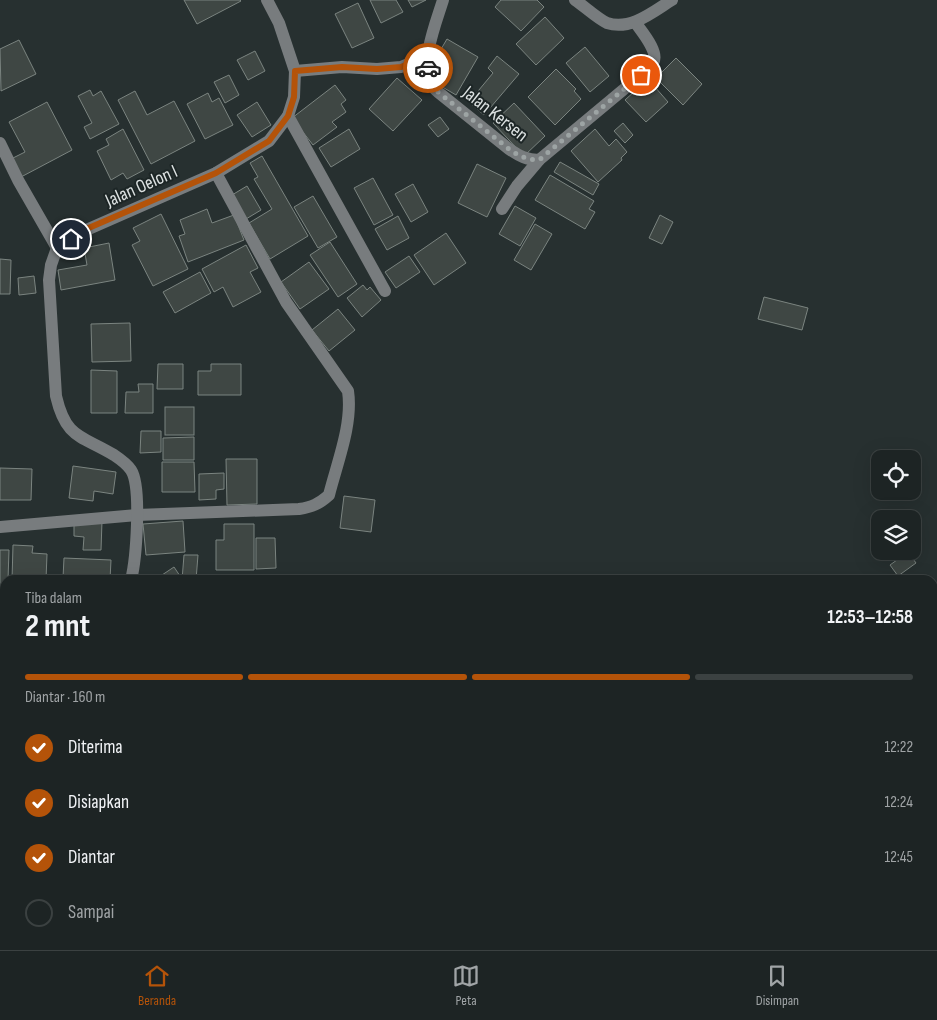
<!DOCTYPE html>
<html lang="id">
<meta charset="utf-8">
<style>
:root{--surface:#1d2424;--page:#252c2c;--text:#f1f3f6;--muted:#a0a4a6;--line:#3b4141;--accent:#b45309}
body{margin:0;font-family:"Sofia Sans Condensed",sans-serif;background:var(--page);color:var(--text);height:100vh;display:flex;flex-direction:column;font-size:19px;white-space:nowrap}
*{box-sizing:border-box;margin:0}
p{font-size:16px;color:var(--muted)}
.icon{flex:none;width:28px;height:28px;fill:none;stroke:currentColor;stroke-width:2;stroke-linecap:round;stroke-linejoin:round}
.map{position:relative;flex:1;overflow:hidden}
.sheet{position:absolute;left:0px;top:575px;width:938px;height:375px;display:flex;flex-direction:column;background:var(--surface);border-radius:15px 15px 0 0;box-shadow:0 5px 20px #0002,0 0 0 1px var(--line)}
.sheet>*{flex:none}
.buttons{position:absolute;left:871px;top:450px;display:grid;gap:10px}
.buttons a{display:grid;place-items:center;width:50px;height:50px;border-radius:10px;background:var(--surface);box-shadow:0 5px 20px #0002,0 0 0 1px var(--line);font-size:25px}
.pin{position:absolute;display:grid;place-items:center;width:42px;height:42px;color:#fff;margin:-21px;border:2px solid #fff;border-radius:50%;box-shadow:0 1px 5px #0007}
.courier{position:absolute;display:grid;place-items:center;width:50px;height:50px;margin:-25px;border:4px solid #b45309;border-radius:50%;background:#fff;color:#222;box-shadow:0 1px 6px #0007}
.head em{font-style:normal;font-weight:700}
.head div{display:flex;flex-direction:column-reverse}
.head{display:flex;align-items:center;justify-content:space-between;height:85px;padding:0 25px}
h1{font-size:32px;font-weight:700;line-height:38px}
.bar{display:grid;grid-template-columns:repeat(4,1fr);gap:8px 5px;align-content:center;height:60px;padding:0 25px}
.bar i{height:6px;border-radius:4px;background:var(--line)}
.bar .active{background:var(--accent)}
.bar p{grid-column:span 4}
ol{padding:0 25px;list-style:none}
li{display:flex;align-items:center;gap:15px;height:55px}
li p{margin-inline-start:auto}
li .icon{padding:5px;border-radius:50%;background:var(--accent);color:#fff;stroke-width:4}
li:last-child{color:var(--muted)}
li i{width:28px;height:28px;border:2px solid var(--line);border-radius:50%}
.menu{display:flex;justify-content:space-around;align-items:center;height:70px;border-top:1px solid var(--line);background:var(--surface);font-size:14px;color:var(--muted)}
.menu a{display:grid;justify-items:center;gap:2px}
.menu .active{color:var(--accent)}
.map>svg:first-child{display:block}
</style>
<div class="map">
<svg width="937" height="950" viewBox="0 0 937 950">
<rect width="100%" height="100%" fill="#273030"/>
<!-- building -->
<g fill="#3f4744" stroke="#7b8480">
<polygon points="184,0 240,0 241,1 197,24"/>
<polygon points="370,0 396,0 403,12 381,23"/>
<polygon points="408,0 426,0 412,7"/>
<polygon points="501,0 537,0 544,7 521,31 495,7"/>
<polygon points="358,3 374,38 352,48 335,14"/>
<polygon points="545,17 564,38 536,65 516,44"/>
<polygon points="447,39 478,57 456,95 434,82 440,71 431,66"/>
<polygon points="19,40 36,74 1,91 0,49"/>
<polygon points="585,47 609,76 590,92 566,63"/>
<polygon points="255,51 265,71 248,80 237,60"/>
<polygon points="497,56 519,74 484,115 469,102 493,73 488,68"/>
<polygon points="676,58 702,84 683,105 656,78"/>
<polygon points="556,69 576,89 574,91 581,99 555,125 528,97"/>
<polygon points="229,75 239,95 225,103 214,82"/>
<polygon points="397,78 422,100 393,131 369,109"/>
<polygon points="648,79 668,102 646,122 625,100"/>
<polygon points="335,85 346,100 341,104 346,112 332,122 337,127 313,145 292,118"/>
<polygon points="90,90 93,96 101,91 119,124 90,139 84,127 92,123 78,96"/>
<polygon points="135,91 147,115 174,101 195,141 151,164 118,100"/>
<polygon points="208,93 212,102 219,98 233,125 205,139 187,104"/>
<polygon points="47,102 72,150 21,177 11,159 25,152 9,122"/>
<polygon points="257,102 271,125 252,137 237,115"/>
<polygon points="514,103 545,136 524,156 493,123"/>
<polygon points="440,117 449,129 438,137 428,125"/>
<polygon points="623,123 633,135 625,143 614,131"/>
<polygon points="123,129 144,170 127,179 123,173 111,180 97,151 109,145 106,139"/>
<polygon points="349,129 360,149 331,167 319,148"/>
<polygon points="595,129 609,146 616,139 627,152 621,158 622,160 598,182 571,151"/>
<polygon points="262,156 308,236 270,259 249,223 272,209 254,179 258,177 250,163"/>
<polygon points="560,162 599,184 593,195 554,172"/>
<polygon points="477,164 506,178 487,217 458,203"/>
<polygon points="550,175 594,201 589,209 595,212 585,229 535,200"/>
<polygon points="373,178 393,215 374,225 354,188"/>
<polygon points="413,184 428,212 411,222 395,194"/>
<polygon points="247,186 261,210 246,219 232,195"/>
<polygon points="313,196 337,237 318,248 294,207"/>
<polygon points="515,206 536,218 520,246 499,234"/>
<polygon points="207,209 212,223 234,215 244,240 188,262 179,236 185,234 180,220"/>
<polygon points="161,214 188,269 153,286 132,245 140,241 133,228"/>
<polygon points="660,215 673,222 662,244 649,238"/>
<polygon points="398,216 409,238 387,250 375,229"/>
<polygon points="535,224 552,234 531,270 514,260"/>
<polygon points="446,233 466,263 434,285 414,255"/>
<polygon points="330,242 357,284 338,297 310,255"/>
<polygon points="109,243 115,280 61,290 58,270 87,265 84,248"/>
<polygon points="246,245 258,268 250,272 261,292 233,307 223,287 214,292 202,269"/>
<polygon points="409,256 420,272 396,288 385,272"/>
<polygon points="0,259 11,260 10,294 0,294"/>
<polygon points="309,262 329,289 300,309 281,282"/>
<polygon points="200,272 211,293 175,313 163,292"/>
<polygon points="34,276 36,293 19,295 18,278"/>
<polygon points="363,285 367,290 370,287 381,300 362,317 347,298"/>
<polygon points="764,297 808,308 802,330 758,319"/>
<polygon points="338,309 355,330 329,351 312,330"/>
<polygon points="130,323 131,361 92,362 91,324"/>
<polygon points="158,364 183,364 183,389 157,389"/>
<polygon points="211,364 241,364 241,395 198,395 198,371 211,371"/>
<polygon points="91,370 117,371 117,413 91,413"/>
<polygon points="138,384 153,384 153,413 125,413 126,392 139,392"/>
<rect x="165" y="407" width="29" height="28"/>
<polygon points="141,431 161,431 161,452 140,453"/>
<polygon points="194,437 194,460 163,460 163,438"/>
<polygon points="226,459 257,459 257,504 227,505"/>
<polygon points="162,462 194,462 195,492 162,492"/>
<polygon points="73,466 116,472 113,494 94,491 93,501 69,498"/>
<polygon points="0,468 32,469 31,500 0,500"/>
<polygon points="224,473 224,489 216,490 216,499 199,500 199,474"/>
<polygon points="344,496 375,500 371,532 340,528"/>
<polygon points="74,521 102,521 101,550 83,550 84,537 74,536"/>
<polygon points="183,521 185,552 146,555 143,524"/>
<polygon points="224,524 254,524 254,570 216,570 216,540 224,540"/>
<polygon points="256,538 275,538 276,568 256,569"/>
<polygon points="13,545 33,546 32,553 47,554 46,580 12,580"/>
<polygon points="0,550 9,550 8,580 5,580 5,599 0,599"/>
<polygon points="908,552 916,563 898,576 890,565"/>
<polygon points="184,555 198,555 196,580 182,580"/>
<polygon points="64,558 111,560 110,580 63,578"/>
<polygon points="174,567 180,576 174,580 162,580 159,577"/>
<polygon points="0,628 5,630 5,642 0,653"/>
<polygon points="0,702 5,703 5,793 0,792"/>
<polygon points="937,873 937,887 932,881 932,877"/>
</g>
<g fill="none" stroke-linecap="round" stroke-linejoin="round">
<!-- minor -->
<g stroke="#787c7e" stroke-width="12">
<path d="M443 0C436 23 420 61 431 84 432 87 436 90 438 92L509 149C519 156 527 160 539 160"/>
<path d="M575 0C584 6 598 19 607 23 631 31 654 11 672 0"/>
<polyline points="295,71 342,67 377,69 401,67 427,56"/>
<polyline points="288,116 385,291"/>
<polyline points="0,143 18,180 57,248"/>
<path d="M502 209 517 186 539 160 641 75C645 71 650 67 653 63 660 52 641 31 635 22"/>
<path d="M0 527 137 515 299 509C312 507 319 504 329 495 337 463 353 424 348 391L286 302 216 173"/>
<path d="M131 580C136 560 142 487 131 470 127 464 120 459 114 455 81 435 66 439 56 396L49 280 51 265 57 248 84 231 216 173 269 141 288 116 294 97 295 71 279 23 267 0"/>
<polyline points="0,670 5,677"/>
<polyline points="0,822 5,817"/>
</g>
</g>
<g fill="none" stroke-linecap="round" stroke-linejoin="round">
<!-- done -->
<path stroke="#9da4a4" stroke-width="5" stroke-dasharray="0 9" d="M428 68 431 84 438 92 509 149C519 156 527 160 539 160L641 75"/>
<!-- route -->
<polyline stroke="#b45309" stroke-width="6" points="71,239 84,230 216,173 269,141 288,116 294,97 295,71 342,67 377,69 401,67 427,56 428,68"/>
</g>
<g text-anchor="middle" stroke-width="4" stroke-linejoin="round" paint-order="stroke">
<!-- street labels -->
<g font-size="19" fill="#dde2e2" stroke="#1d2626">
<text transform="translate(496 113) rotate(38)" y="7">Jalan Kersen</text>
<text transform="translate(141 185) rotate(-24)" y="7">Jalan Oelon I</text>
</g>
</g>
</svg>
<div class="buttons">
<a><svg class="icon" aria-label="locate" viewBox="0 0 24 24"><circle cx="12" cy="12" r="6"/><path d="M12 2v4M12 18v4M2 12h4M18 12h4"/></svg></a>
<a><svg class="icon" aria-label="layers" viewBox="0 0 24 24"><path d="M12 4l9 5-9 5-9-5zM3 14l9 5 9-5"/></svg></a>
</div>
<div class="pin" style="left:641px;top:75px;background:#ea580c"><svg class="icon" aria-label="bag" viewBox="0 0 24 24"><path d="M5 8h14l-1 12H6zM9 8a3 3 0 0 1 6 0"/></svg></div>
<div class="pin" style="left:71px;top:239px;background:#1f2937"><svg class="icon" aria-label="home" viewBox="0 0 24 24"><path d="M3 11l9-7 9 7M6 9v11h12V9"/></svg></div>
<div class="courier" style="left:428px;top:68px"><svg class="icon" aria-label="car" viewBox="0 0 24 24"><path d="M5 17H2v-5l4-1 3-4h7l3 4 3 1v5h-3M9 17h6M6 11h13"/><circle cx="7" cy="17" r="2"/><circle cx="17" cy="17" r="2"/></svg></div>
<section class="sheet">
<div class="head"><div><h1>2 mnt</h1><p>Tiba dalam</p></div><em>12:53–12:58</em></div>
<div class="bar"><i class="active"></i><i class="active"></i><i class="active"></i><i></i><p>Diantar · 160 m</p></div>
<ol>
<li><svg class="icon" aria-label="check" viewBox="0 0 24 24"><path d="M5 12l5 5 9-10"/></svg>Diterima<p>12:22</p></li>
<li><svg class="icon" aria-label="check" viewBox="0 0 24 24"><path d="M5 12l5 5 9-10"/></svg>Disiapkan<p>12:24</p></li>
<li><svg class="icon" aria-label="check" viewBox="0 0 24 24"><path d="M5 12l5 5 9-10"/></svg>Diantar<p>12:45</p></li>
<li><i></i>Sampai</li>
</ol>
</section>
</div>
<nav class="menu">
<a class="active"><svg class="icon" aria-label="home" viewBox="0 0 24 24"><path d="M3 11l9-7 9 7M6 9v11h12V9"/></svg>Beranda</a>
<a><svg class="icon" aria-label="map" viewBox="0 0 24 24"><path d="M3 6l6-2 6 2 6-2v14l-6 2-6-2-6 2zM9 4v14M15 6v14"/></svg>Peta</a>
<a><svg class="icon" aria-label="saved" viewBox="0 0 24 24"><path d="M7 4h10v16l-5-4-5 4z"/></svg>Disimpan</a>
</nav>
